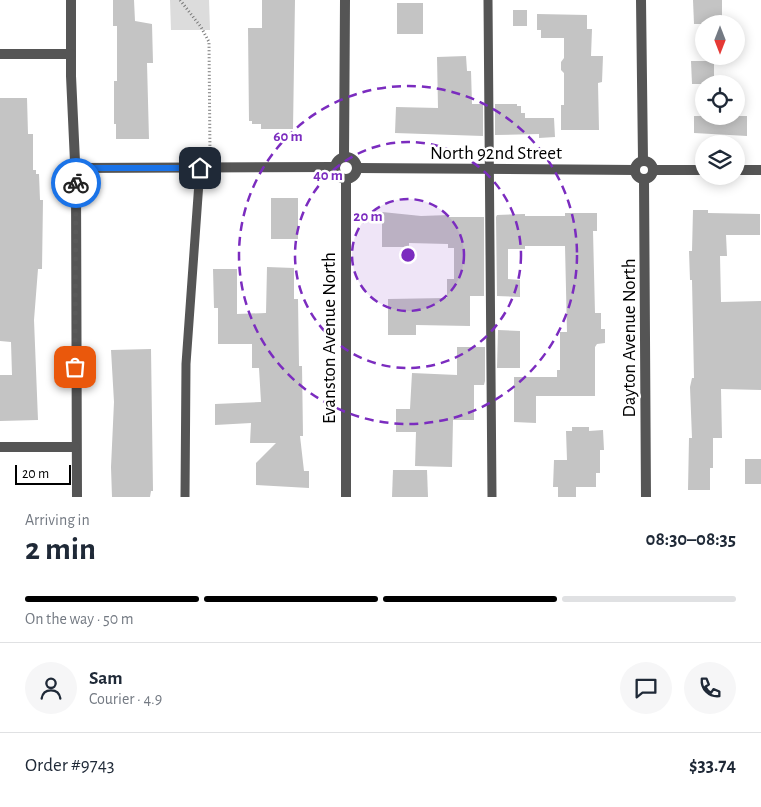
<!DOCTYPE html>
<meta charset="utf-8">
<style>
:root{--surface:#fff;--page:#f6f6f7;--text:#1f2937;--muted:#747a83;--line:#e0e1e3;--accent:#000}
body{margin:0;font-family:"Alegreya Sans",sans-serif;background:var(--page);color:var(--text);height:100vh;display:flex;flex-direction:column;font-size:19px;white-space:nowrap}
*{box-sizing:border-box;margin:0}
p{font-size:16px;color:var(--muted)}
.icon{flex:none;width:28px;height:28px;fill:none;stroke:currentColor;stroke-width:2;stroke-linecap:round;stroke-linejoin:round}
.map{position:relative;height:497px;overflow:hidden}
.details{display:flex;flex-direction:column;background:var(--surface);flex:1}
.details>*{flex:none}
.needle{width:32px;rotate:180deg}
.fabs{position:absolute;left:695px;top:15px;display:grid;gap:10px}
.fabs a{display:grid;place-items:center;width:50px;height:50px;border-radius:50%;background:var(--surface);box-shadow:0 2px 12px #0003;font-size:25px}
.scale{position:absolute;left:15px;bottom:12px;width:56px;box-sizing:border-box;padding-left:5px;border:2px solid #000;border-top:0;font-size:14px;line-height:18px;white-space:nowrap;color:#000;-webkit-text-stroke:4px #fff;paint-order:stroke}
.pin{position:absolute;display:grid;place-items:center;width:42px;height:42px;color:#fff;margin:-21px;border-radius:10px;box-shadow:0 2px 8px #0006}
.courier{position:absolute;display:grid;place-items:center;width:50px;height:50px;margin:-25px;border:4px solid #1a73e8;border-radius:50%;background:#fff;color:#222;box-shadow:0 1px 6px #0007}
.head em{font-style:normal;font-weight:700}
.head div{display:flex;flex-direction:column-reverse}
.head{display:flex;align-items:center;justify-content:space-between;height:85px;padding:0 25px}
h1{font-size:32px;font-weight:700;line-height:38px}
.bar{display:grid;grid-template-columns:repeat(4,1fr);gap:8px 5px;align-content:center;height:60px;padding:0 25px}
.bar i{height:6px;border-radius:4px;background:var(--line)}
.bar .current{background:var(--accent)}
.bar p{grid-column:span 4}
.line{display:flex;align-items:center;gap:12px;padding:0 25px;border-top:1px solid var(--line)}
.line div{flex:1}
.round{display:grid;place-items:center;flex:none;width:52px;height:52px;border-radius:26px;background:var(--page)}
.map>svg:first-child{display:block}
</style>
<div class="map">
<svg width="761" height="497" viewBox="0 0 761 497">
<rect width="100%" height="100%" fill="#fff"/>
<!-- green -->
<polygon fill="#dcdcdc" points="170,0 209,0 210,30 171,30"/>
<!-- building -->
<g fill="#c4c4c4">
<polygon points="113,0 134,0 135,21 152,24 153,63 147,63 149,139 116,139 116,124 114,124 114,81 117,81 117,26 113,26"/>
<polygon points="262,0 295,0 293,129 261,129 261,124 252,124 252,121 249,121 248,28 262,28"/>
<polygon points="693,0 722,0 722,24 694,24"/>
<rect x="397" y="3" width="26" height="31"/>
<rect x="513" y="10" width="14" height="16"/>
<polygon points="537,14 587,15 587,29 592,29 591,56 603,56 602,82 598,83 599,130 561,130 561,105 564,105 564,73 561,70 561,62 564,58 564,38 541,38 541,30 537,30"/>
<polygon points="466,56 467,71 471,71 472,104 483,104 483,136 395,133 396,107 438,108 437,57"/>
<polygon points="691,61 714,61 714,84 692,84"/>
<polygon points="0,98 27,98 28,134 33,134 33,170 36,170 36,174 39,174 40,200 43,200 42,269 38,269 34,320 38,420 0,421 0,375 12,375 11,342 0,341"/>
<polygon points="495,104 517,104 517,106 521,106 521,113 525,113 525,118 554,118 555,137 539,138 539,134 495,135"/>
<polygon points="694,116 747,116 747,136 694,133"/>
<rect x="271" y="198" width="27" height="41"/>
<polygon points="693,210 708,210 708,213 760,214 760,235 726,235 727,256 720,256 721,302 761,301 761,390 721,389 722,438 713,438 713,468 710,468 710,490 688,490 689,438 692,438 690,387 692,378 694,378 692,280 690,280 689,251 692,251"/>
<polygon points="382,212 421,216 449,215 449,217 484,217 484,296 470,296 470,326 416,325 416,335 388,335 388,299 447,298 447,279 454,279 454,248 448,248 448,244 409,243 409,246 405,247 382,247"/>
<polygon points="565,213 597,213 597,231 593,231 595,313 601,313 601,329 605,329 605,343 597,344 595,347 595,396 536,396 536,423 514,422 514,377 557,377 557,370 560,370 560,332 567,332 565,246 525,246 525,249 508,249 508,279 520,280 520,297 497,296 496,217 497,215 525,214 525,216 565,216"/>
<polygon points="267,267 294,268 294,299 298,299 299,366 302,366 303,436 300,436 304,471 309,471 309,488 256,485 256,463 276,443 250,443 251,423 215,425 215,404 261,402 259,368 252,368 252,344 218,344 218,308 214,308 213,269 237,269 237,314 266,313"/>
<polygon points="498,330 520,331 520,368 497,368"/>
<polygon points="457,347 485,347 485,381 484,385 474,385 474,420 453,420 452,467 415,466 416,432 396,432 396,409 410,409 412,373 457,375"/>
<polygon points="151,349 153,491 151,491 150,497 112,497 111,467 114,402 111,350"/>
<polygon points="572,427 589,427 589,431 603,430 604,450 600,450 600,473 596,473 596,487 576,487 576,497 558,497 558,487 553,487 554,460 567,460 566,431 572,431"/>
<rect x="745" y="459" width="16" height="25"/>
<polygon points="393,470 427,470 428,497 392,497"/>
</g>
<g fill="none" stroke-linecap="round" stroke-linejoin="round">
<!-- path -->
<polyline stroke="#777" stroke-width="3" stroke-dasharray="1 2.5" stroke-linecap="butt" points="180,0 201,27 209,42 210,155"/>
<!-- lane -->
<g stroke="#555" stroke-width="9">
<polyline points="488,0 492,497"/>
<polyline points="185,497 186,364 200,168"/>
</g>
<!-- street -->
<g stroke="#555" stroke-width="10">
<polyline points="71,0 71,76 76,183 77,497"/>
<polyline points="641,0 643,160"/>
<polyline points="0,54 71,54"/>
<circle cx="346" cy="168" r="11"/>
<polyline points="344,157 345,0"/>
<circle cx="644" cy="170" r="9"/>
<polyline points="74,168 335,167"/>
<polyline points="357,168 635,170"/>
<polyline points="653,170 704,170"/>
<polyline points="736,170 761,170"/>
<polyline points="346,179 346,497"/>
<polyline points="644,179 646,497"/>
<polyline points="0,447 75,447"/>
</g>
</g>
<g fill="none" stroke-linecap="round" stroke-linejoin="round">
<!-- done -->
<polyline stroke="#595959" stroke-width="5" stroke-dasharray="0 9" points="75,367 76,183"/>
<!-- route -->
<polyline stroke="#1a73e8" stroke-width="6" points="76,183 74,168 200,168"/>
</g>
<!-- distance rings -->
<circle cx="408" cy="255" r="56" fill="#7b2cbf" fill-opacity=".12"/>
<g fill="none" stroke="#7b2cbf" stroke-width="2.5" stroke-dasharray="9 6">
<circle cx="408" cy="255" r="56"/>
<circle cx="408" cy="255" r="113"/>
<circle cx="408" cy="255" r="169"/>
</g>
<g text-anchor="middle" stroke-width="5" stroke-linejoin="round" paint-order="stroke">
<!-- street labels -->
<g font-size="19" fill="#000" stroke="#fff">
<text x="496" y="159">North 92nd Street</text>
<text transform="translate(328 338) rotate(-90)" y="7">Evanston Avenue North</text>
<text transform="translate(628 338) rotate(-90)" y="7">Dayton Avenue North</text>
</g>
</g>
<circle cx="408" cy="255" r="8" fill="#7b2cbf" stroke="#fff" stroke-width="2.5"/>
<g font-size="15" text-anchor="middle" font-weight="bold" fill="#7b2cbf" stroke="#fff" stroke-width="5" stroke-linejoin="round" paint-order="stroke">
<text x="288" y="141">60 m</text>
<text x="328" y="180">40 m</text>
<text x="368" y="221">20 m</text>
</g>
</svg>
<div class="fabs">
<a><svg class="needle" viewBox="-14 -14 28 28"><path d="M0-13l5 13h-10z" fill="#e53935"/><path d="M0 13l5-13h-10z" fill="#747a83"/></svg></a>
<a><svg class="icon" aria-label="locate" viewBox="0 0 24 24"><circle cx="12" cy="12" r="6"/><path d="M12 2v4M12 18v4M2 12h4M18 12h4"/></svg></a>
<a><svg class="icon" aria-label="layers" viewBox="0 0 24 24"><path d="M12 4l9 5-9 5-9-5zM3 14l9 5 9-5"/></svg></a>
</div>
<div class="scale">20 m</div>
<div class="pin" style="left:75px;top:367px;background:#ea580c"><svg class="icon" aria-label="bag" viewBox="0 0 24 24"><path d="M5 8h14l-1 12H6zM9 8a3 3 0 0 1 6 0"/></svg></div>
<div class="pin" style="left:200px;top:168px;background:#1f2937"><svg class="icon" aria-label="home" viewBox="0 0 24 24"><path d="M3 11l9-7 9 7M6 9v11h12V9"/></svg></div>
<div class="courier" style="left:76px;top:183px"><svg class="icon" aria-label="bike" viewBox="0 0 24 24"><circle cx="6" cy="16" r="4"/><circle cx="18" cy="16" r="4"/><path d="M6 16l4-8h5l3 8M10 8l3 8H6M13 5h3"/></svg></div>
</div>
<section class="details">
<div class="head"><div><h1>2 min</h1><p>Arriving in</p></div><em>08:30–08:35</em></div>
<div class="bar"><i class="current"></i><i class="current"></i><i class="current"></i><i></i><p>On the way · 50 m</p></div>
<div class="line" style="height:90px"><a class="round"><svg class="icon" aria-label="person" viewBox="0 0 24 24"><circle cx="12" cy="8" r="4"/><path d="M4 21q1-7 8-7t8 7"/></svg></a><div><b>Sam</b><p>Courier · 4.9</p></div><a class="round"><svg class="icon" aria-label="chat" viewBox="0 0 24 24"><path d="M4 5h16v11H9l-5 4z"/></svg></a><a class="round"><svg class="icon" aria-label="phone" viewBox="0 0 24 24"><path d="M5 4h4l2 5-3 2q2 4 5 5l2-3 5 2v4C11 20 4 13 5 4z"/></svg></a></div>
<div class="line" style="height:65px"><div>Order #9743</div><b>$33.74</b></div>
</section>
